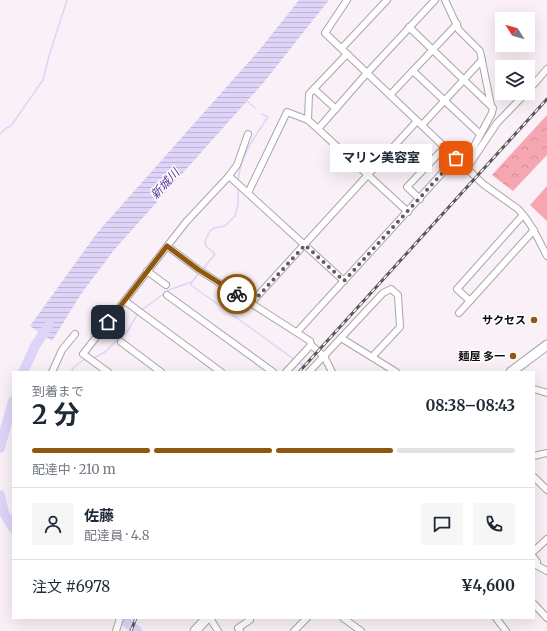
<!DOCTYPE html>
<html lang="ja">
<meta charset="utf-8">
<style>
:root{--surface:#fff;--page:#f6f6f7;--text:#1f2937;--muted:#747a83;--line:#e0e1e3;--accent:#8f580f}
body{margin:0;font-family:Merriweather,"Noto Sans JP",serif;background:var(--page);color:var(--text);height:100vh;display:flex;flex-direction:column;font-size:15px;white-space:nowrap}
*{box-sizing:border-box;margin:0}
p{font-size:13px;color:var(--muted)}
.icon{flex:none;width:22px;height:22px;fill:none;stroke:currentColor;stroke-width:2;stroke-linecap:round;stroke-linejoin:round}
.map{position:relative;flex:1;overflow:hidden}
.drawer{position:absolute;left:12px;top:371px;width:523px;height:248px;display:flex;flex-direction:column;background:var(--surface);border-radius:0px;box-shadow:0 4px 16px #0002}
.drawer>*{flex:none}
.needle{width:26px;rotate:307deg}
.buttons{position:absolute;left:495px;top:12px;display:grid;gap:8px}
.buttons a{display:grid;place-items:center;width:40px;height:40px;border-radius:0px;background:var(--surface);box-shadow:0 4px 16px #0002;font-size:20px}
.pin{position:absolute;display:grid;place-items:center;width:34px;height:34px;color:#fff;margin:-17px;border-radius:8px;box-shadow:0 2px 6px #0006}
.courier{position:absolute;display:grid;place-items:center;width:40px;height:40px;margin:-20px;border:3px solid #8f580f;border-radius:50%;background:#fff;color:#222;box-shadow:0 1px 5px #0007}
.bubble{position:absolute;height:28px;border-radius:0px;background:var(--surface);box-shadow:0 4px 16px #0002;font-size:13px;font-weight:700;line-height:28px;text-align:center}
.overview em{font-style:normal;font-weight:700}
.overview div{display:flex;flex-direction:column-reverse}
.overview{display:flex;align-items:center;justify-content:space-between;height:68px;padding:0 20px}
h1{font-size:26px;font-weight:700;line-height:30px}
.bar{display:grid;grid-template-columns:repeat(4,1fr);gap:6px 4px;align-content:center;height:48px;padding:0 20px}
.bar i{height:5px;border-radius:3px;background:var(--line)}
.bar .active{background:var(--accent)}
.bar p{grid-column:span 4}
.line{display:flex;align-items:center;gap:10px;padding:0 20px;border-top:1px solid var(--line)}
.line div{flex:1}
.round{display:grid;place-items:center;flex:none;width:42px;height:42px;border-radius:0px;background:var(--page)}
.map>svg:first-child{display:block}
</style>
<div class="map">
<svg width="547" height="631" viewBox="0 0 547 631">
<defs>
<pattern id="forest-crowns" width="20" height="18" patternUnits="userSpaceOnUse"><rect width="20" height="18" fill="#f5a6b0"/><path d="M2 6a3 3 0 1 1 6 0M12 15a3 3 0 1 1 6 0" fill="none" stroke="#d18e96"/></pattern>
<pattern id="water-rules" width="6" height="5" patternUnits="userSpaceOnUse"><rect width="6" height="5" fill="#ded4f8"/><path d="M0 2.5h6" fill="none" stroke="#bdb5d3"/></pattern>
</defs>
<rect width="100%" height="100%" fill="#f9f1f7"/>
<!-- grass -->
<polygon fill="#f5a6b0" points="547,186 547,221 530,205"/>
<!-- forest -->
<polygon fill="url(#forest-crowns)" points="547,115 547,155 513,191 492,175"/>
<!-- water -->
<polygon fill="url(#water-rules)" points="299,0 329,0 264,82 114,250 81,294 52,341 30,326 97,233 261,48"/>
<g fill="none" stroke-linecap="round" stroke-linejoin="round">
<!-- stream -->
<g stroke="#ded4f8" stroke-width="1.5">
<polyline points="246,100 255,108"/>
<polyline points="0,134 6,128 11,126 43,80 49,56 67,0"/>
<path d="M238 182C239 158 255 136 268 117L262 114"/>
<polyline points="203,269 215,254 206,246 205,241 210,231 214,228 225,226 235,216 238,205 238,187"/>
<polyline points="198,274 192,282 191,285 295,360"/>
<polyline points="143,309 169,290 191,282"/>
<polyline points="94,358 105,352 115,342 127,332 137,315"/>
<polyline points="299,363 303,365"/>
<polyline points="71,372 74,367 85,359"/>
</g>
<!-- river -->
<g stroke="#ded4f8" stroke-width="10">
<polyline points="23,372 35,346 49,325"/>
<polyline points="0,448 13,401"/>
<polyline points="0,495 4,513 13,528"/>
<polyline points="121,618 137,631"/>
</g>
<defs>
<g id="minor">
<path d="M347 0 325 33 456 158 483 184 518 209C531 222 538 239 547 256"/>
<polyline points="445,0 459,30 480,51 491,105"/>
<polyline points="409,27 493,108 492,113 464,165"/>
<polyline points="342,48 387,0"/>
<polyline points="413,71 480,134"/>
<polyline points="314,89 336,109"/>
<polyline points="528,91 547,69"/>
<polyline points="390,95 457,24"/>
<polyline points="422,125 482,60"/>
<polyline points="318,129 308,120 309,94 347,54"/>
<polyline points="467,168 497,123 526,93"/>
<polyline points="229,176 344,281"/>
<polyline points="248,193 287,112 308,120"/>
<polyline points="420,199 407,187 445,147"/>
<polyline points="408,212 318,129 367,73 435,0"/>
<polyline points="167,246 199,270 310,341 311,345 286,372"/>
<polyline points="147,271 166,285"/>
<polyline points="167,295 273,372"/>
<polyline points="125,301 221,372"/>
<polyline points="470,301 457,289 523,215"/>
<polyline points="251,303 417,121"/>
<polyline points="459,313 534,230"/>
<polyline points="297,332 456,158"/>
<polyline points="341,338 396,372"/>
<polyline points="121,342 161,372"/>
<polyline points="311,345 317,350"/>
<polyline points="320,353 324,356 332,372"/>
<polyline points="52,372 62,350 75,334"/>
<polyline points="108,372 83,354 186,222 229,176 237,165 248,134"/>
<polyline points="309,372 383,293 391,289 398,295 400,327 372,357"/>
<polyline points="534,389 547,393"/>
<polyline points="534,456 547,453"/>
<polyline points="534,477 547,490"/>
<polyline points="534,551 547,539"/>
<polyline points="534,558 537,562 536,565 547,571"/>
<polyline points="534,604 547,618"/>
<polyline points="210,618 218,631"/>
<polyline points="343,618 361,631"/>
<polyline points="496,618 506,631"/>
<polyline points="116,631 120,618"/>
<polyline points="240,631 238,628 250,620 248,618"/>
<polyline points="294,631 307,618"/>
</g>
<g id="secondary">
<polyline points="511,372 547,345"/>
<polyline points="195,631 207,618"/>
</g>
</defs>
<!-- minor casing -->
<use href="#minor" stroke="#aba4a9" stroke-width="8"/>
<!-- secondary casing -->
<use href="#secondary" stroke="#aba4a9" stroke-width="11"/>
<!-- minor -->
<use href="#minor" stroke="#fff" stroke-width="6"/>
<!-- secondary -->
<use href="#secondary" stroke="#fff" stroke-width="9"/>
<defs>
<g id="rail">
<polyline points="299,372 547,99"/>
<polyline points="131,631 136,618"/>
</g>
</defs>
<!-- rail casing -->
<use href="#rail" stroke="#5b575a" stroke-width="3"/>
<!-- rail -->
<use href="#rail" stroke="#fff" stroke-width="1.5" stroke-dasharray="4.5" stroke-linecap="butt"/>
</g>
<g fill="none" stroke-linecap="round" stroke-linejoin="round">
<!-- done -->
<polyline stroke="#605c5f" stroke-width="4" stroke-dasharray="0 7.2" points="237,294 251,304 305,245 344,281 456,158"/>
<!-- route -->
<polyline stroke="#8f580f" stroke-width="5" points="108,322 167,246 199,270 237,294"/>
</g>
<!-- markers -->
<g fill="#8f580f" stroke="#fff" stroke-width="1.5">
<circle cx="534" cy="320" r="4"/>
<circle cx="513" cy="356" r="4"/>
</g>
<g text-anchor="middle" stroke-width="3" stroke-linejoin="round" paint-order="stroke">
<!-- poi labels -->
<g font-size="11" font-weight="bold" fill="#0e0b0d" stroke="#fff" text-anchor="end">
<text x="526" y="324">サクセス</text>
<text x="505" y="360">麺屋 多一</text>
</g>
<!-- water labels -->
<g font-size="12" font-style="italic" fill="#5e359a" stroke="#fff">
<text transform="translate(165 184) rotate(-48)" y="4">新城川</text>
</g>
</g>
</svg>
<div class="buttons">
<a><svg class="needle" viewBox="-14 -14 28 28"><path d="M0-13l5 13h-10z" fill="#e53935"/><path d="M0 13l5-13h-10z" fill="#747a83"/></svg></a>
<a><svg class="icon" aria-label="layers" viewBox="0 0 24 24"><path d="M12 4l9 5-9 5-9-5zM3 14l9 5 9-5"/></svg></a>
</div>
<div class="pin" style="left:456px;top:158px;background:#ea580c"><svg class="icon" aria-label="bag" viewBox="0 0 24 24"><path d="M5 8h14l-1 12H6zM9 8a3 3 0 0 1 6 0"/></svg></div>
<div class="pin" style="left:108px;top:322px;background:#1f2937"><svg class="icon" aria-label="home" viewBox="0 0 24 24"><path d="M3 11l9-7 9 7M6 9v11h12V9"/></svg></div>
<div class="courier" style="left:237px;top:294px"><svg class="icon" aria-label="bike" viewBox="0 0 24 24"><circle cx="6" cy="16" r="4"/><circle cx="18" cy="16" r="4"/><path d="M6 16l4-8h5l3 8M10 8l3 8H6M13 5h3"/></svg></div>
<div class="bubble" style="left:330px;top:144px;width:102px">マリン美容室</div>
<section class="drawer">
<div class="overview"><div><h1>2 分</h1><p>到着まで</p></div><em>08:38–08:43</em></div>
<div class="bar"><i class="active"></i><i class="active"></i><i class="active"></i><i></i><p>配達中 · 210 m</p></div>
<div class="line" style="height:72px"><a class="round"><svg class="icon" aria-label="person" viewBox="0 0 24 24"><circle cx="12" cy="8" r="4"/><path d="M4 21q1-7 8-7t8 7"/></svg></a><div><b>佐藤</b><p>配達員 · 4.8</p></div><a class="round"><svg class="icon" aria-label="chat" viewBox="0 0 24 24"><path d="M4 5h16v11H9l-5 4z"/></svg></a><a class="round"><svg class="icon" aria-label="phone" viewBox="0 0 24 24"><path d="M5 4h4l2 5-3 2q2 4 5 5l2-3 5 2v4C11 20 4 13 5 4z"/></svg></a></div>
<div class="line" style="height:52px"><div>注文 #6978</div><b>¥4,600</b></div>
</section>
</div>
